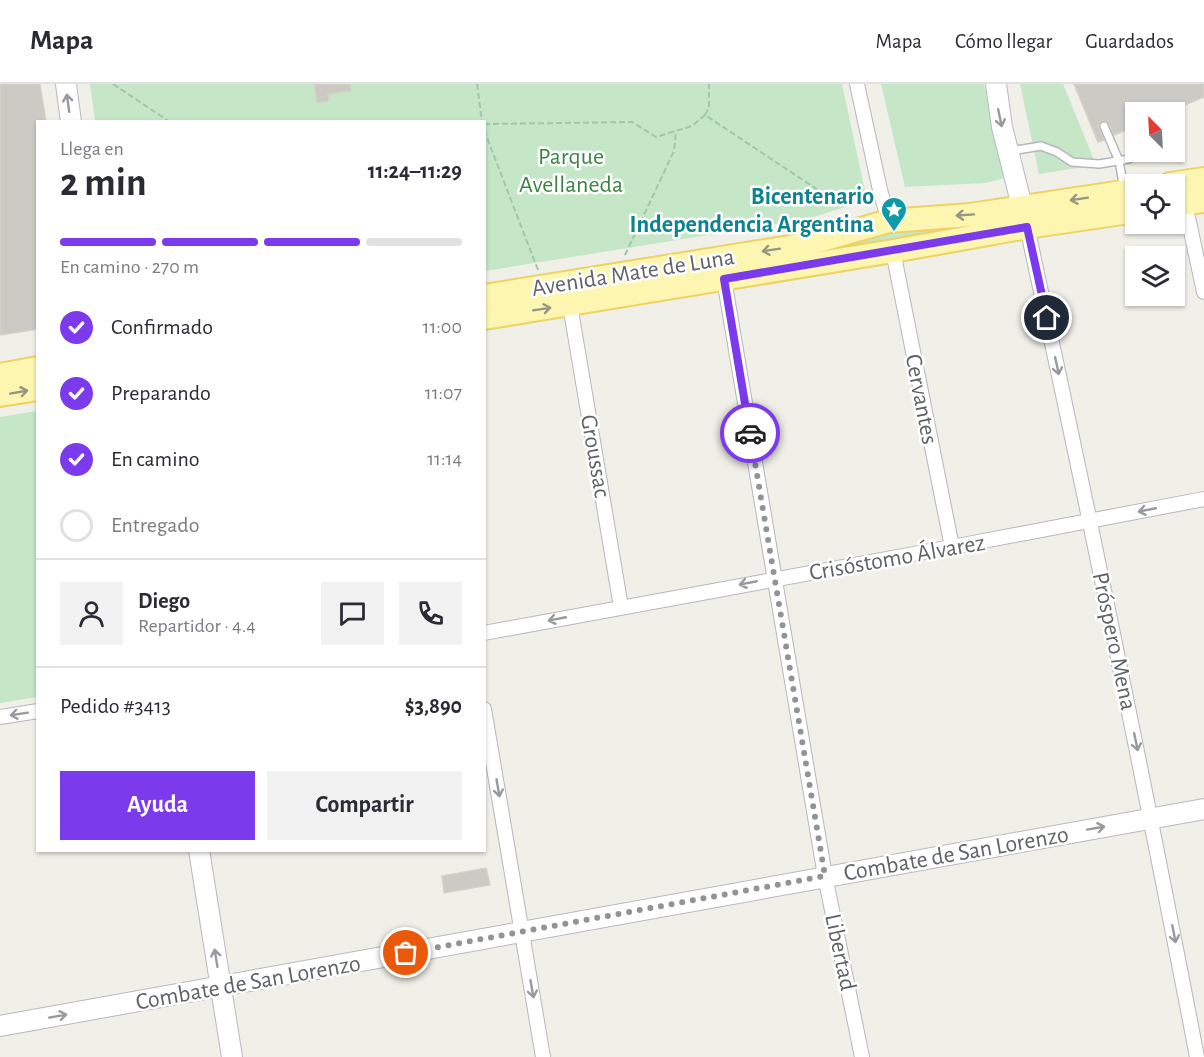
<!DOCTYPE html>
<html lang="es">
<meta charset="utf-8">
<style>
:root{--surface:#fff;--page:#f2f2f3;--text:#2b2b33;--muted:#7c7c81;--line:#e1e1e2;--accent:#7c3aed}
body{margin:0;font-family:"Alegreya Sans",sans-serif;background:var(--page);color:var(--text);height:100vh;display:flex;flex-direction:column;font-size:22px;white-space:nowrap}
*{box-sizing:border-box;margin:0}
p{font-size:20px;color:var(--muted)}
.icon{flex:none;width:33px;height:33px;fill:none;stroke:currentColor;stroke-width:2;stroke-linecap:round;stroke-linejoin:round}
.map{position:relative;flex:1;overflow:hidden}
.drawer{position:absolute;left:36px;top:36px;width:450px;height:732px;display:flex;flex-direction:column;background:var(--surface);border-radius:0px;box-shadow:0 2px 4px #0004}
.drawer>*{flex:none}
.needle{width:39px;rotate:336deg}
.fabs{position:absolute;left:1125px;top:18px;display:grid;gap:12px}
.fabs a{display:grid;place-items:center;width:60px;height:60px;border-radius:0px;background:var(--surface);box-shadow:0 2px 4px #0004;font-size:30px}
.pin{position:absolute;display:grid;place-items:center;width:51px;height:51px;color:#fff;margin:-26px;border:3px solid #fff;border-radius:50%;box-shadow:0 2px 6px #0007}
.courier{position:absolute;display:grid;place-items:center;width:60px;height:60px;margin:-30px;border:4px solid #7c3aed;border-radius:50%;background:#fff;color:#222;box-shadow:0 2px 8px #0007}
.summary em{font-style:normal;font-weight:600}
.summary div{display:flex;flex-direction:column-reverse}
.summary{display:flex;align-items:center;justify-content:space-between;height:102px;padding:0 24px}
h1{font-size:39px;font-weight:600;line-height:45px}
.bar{display:grid;grid-template-columns:repeat(4,1fr);gap:9px 6px;align-content:center;height:72px;padding:0 24px}
.bar i{height:8px;border-radius:4px;background:var(--line)}
.bar .selected{background:var(--accent)}
.bar p{grid-column:span 4}
.line{display:flex;align-items:center;gap:15px;padding:0 24px;border-top:2px solid var(--line)}
.line div{flex:1}
.round{display:grid;place-items:center;flex:none;width:63px;height:63px;border-radius:0px;background:var(--page)}
ol{padding:0 24px;list-style:none}
li{display:flex;align-items:center;gap:18px;height:66px}
li p{margin-inline-start:auto}
li .icon{padding:6px;border-radius:50%;background:var(--accent);color:#fff;stroke-width:4}
li:last-child{color:var(--muted)}
li i{width:33px;height:33px;border:3px solid var(--line);border-radius:50%}
.cta{display:flex;gap:12px;margin-top:auto;padding:12px 24px}
.cta a{flex:1;height:69px;border-radius:0px;background:var(--accent);color:#fff;font-size:24px;font-weight:600;line-height:69px;text-align:center}
.cta a+a{background:var(--page);color:var(--text)}
header{display:flex;align-items:center;gap:36px;box-sizing:border-box;height:84px;padding:0 30px;background:var(--surface);border-bottom:2px solid var(--line)}
header strong{font-size:28px}
nav{display:flex;gap:33px;margin-inline-start:auto;font-size:21px}
.map>svg:first-child{display:block}
</style>
<header>
<strong>Mapa</strong>
<nav><a>Mapa</a><a>Cómo llegar</a><a>Guardados</a></nav>
</header>
<div class="map">
<svg width="1204" height="973" viewBox="0 0 1204 973">
<rect width="100%" height="100%" fill="#f0efe8"/>
<!-- green -->
<g fill="#c6e6c8">
<polygon points="90,0 842,0 867,116 807,135 485,187 484,38 95,37"/>
<polygon points="881,0 984,0 1005,94 985,99 905,103"/>
<polygon points="1020,0 1063,0 1096,81 1039,90"/>
<polygon points="1009,135 786,174 895,145"/>
<polygon points="37,327 37,613 0,619 0,333"/>
</g>
<!-- building -->
<g fill="#cccac4" stroke="#d5d2c6" stroke-width="1.5">
<polygon points="0,0 40,0 46,38 38,38 38,245 0,251"/>
<polygon points="314,0 350,0 351,7 328,10 329,17 317,19"/>
<polygon points="1074,0 1204,0 1204,13 1168,28 1136,28 1136,42 1114,51 1108,38 1101,37 1098,42 1104,56 1098,58"/>
<polygon points="486,784 490,801 444,809 442,792"/>
</g>
<g fill="none" stroke-linecap="round" stroke-linejoin="round">
<defs>
<g id="lane">
<polyline points="1104,42 1119,77 1124,105"/>
<polyline points="1011,67 1041,62 1057,68 1072,78 1099,80 1129,75"/>
</g>
<g id="street">
<polyline points="857,0 880,106 889,137"/>
<polyline points="1185,119 1204,208"/>
<path d="M1027 143C1087 419 1144 696 1197 973"/>
<polyline points="893,167 952,463"/>
<polyline points="724,195 825,792 862,973"/>
<polyline points="570,221 621,523"/>
<polyline points="484,549 952,463 1204,415"/>
<polyline points="484,625 543,973"/>
<polyline points="0,633 38,627"/>
</g>
<g id="secondary">
<polyline points="66,0 71,38"/>
<polyline points="996,0 1002,43 1026,138"/>
<polyline points="199,766 232,973"/>
<polyline points="0,942 1204,725"/>
</g>
<g id="primary">
<polyline points="1170,100 1204,95"/>
<polyline points="1174,121 1204,117"/>
<polyline points="484,212 784,164 815,158 889,137 970,131 1136,106"/>
<polyline points="484,234 893,167 1027,143 1136,127"/>
<polyline points="0,291 38,284"/>
<polyline points="0,311 38,305"/>
</g>
</defs>
<!-- lane casing -->
<use href="#lane" stroke="#b5b7bb" stroke-width="10"/>
<!-- street casing -->
<use href="#street" stroke="#b5b7bb" stroke-width="16"/>
<!-- secondary casing -->
<use href="#secondary" stroke="#b6b9be" stroke-width="22"/>
<!-- primary casing -->
<use href="#primary" stroke="#edd264" stroke-width="26"/>
<!-- path -->
<g stroke="#9fc7ae" stroke-width="2" stroke-dasharray="6 3" stroke-linecap="butt">
<polyline points="113,0 170,38"/>
<polyline points="477,0 482,38"/>
<polyline points="705,31 709,24 709,0"/>
<polyline points="484,40 632,38 656,53 692,42 705,31 827,112 868,107"/>
<polyline points="484,46 538,186"/>
<polyline points="625,171 674,67 676,47"/>
</g>
<!-- lane -->
<use href="#lane" stroke="#fff" stroke-width="7"/>
<!-- street -->
<use href="#street" stroke="#fff" stroke-width="14"/>
<!-- secondary -->
<use href="#secondary" stroke="#fff" stroke-width="20"/>
<!-- primary -->
<use href="#primary" stroke="#fcf6b1" stroke-width="22"/>
</g>
<!-- one-way arrows -->
<defs><path id="oneway-shaft" d="M-6 0H5M1.5-3L5.5 0L1.5 3" fill="none" stroke-width="1.6" stroke-linecap="round" stroke-linejoin="round" transform="scale(1.5)"/></defs>
<g stroke="#97999c">
<use href="#oneway-shaft" transform="translate(68 19) rotate(-98)"/>
<use href="#oneway-shaft" transform="translate(1000 34) rotate(78)"/>
<use href="#oneway-shaft" transform="translate(1057 282) rotate(78)"/>
<use href="#oneway-shaft" transform="translate(1147 426) rotate(169)"/>
<use href="#oneway-shaft" transform="translate(748 499) rotate(169)"/>
<use href="#oneway-shaft" transform="translate(557 535) rotate(169)"/>
<use href="#oneway-shaft" transform="translate(19 630) rotate(171)"/>
<use href="#oneway-shaft" transform="translate(1136 658) rotate(78)"/>
<use href="#oneway-shaft" transform="translate(498 704) rotate(80)"/>
<use href="#oneway-shaft" transform="translate(1096 744) rotate(-10)"/>
<use href="#oneway-shaft" transform="translate(1174 850) rotate(79)"/>
<use href="#oneway-shaft" transform="translate(216 874) rotate(-99)"/>
<use href="#oneway-shaft" transform="translate(532 905) rotate(80)"/>
<use href="#oneway-shaft" transform="translate(58 932) rotate(-10)"/>
</g>
<g stroke="#969681">
<use href="#oneway-shaft" transform="translate(1079 115) rotate(171)"/>
<use href="#oneway-shaft" transform="translate(965 131) rotate(176)"/>
<use href="#oneway-shaft" transform="translate(771 166) rotate(171)"/>
<use href="#oneway-shaft" transform="translate(542 225) rotate(-9)"/>
<use href="#oneway-shaft" transform="translate(19 308) rotate(-10)"/>
</g>
<g fill="none" stroke-linecap="round" stroke-linejoin="round">
<!-- done -->
<polyline stroke="#929394" stroke-width="6" stroke-dasharray="0 10.8" points="406,869 825,792 750,349"/>
<!-- route -->
<polyline stroke="#7c3aed" stroke-width="8" points="750,349 724,195 1027,143 1047,234"/>
</g>
<!-- icons -->
<defs>
<symbol id="sight-pin" viewBox="-11 -11 22 30"><path d="M0 17L-7.5 6A9.5 9.5 0 1 1 7.5 6Z" fill="#0f9aa8" stroke="#fff"/><path d="M0-6L1.8-2.2L6-1.7L2.9 1.2L3.7 5.4L0 3.3L-3.7 5.4L-2.9 1.2L-6-1.7L-1.8-2.2Z" fill="#fff"/></symbol>
</defs>
<g fill-rule="evenodd">
<use href="#sight-pin" x="879" y="111" width="30" height="40"/>
</g>
<g text-anchor="middle" stroke-width="5" stroke-linejoin="round" paint-order="stroke">
<!-- park labels -->
<g font-size="24" fill="#398442" stroke="#fff">
<text x="571" y="80">Parque<tspan x="571" dy="28">Avellaneda</tspan></text>
</g>
<!-- culture labels -->
<g font-size="24" font-weight="bold" fill="#0d838f" stroke="#fff" text-anchor="end">
<text x="874" y="120">Bicentenario<tspan x="874" dy="28">Independencia Argentina</tspan></text>
</g>
<!-- street labels -->
<g font-size="24" fill="#5f6267" stroke="#fff">
<text transform="translate(633 188) rotate(-9)" y="8">Avenida Mate de Luna</text>
<text transform="translate(922 315) rotate(79)" y="8">Cervantes</text>
<text transform="translate(596 372) rotate(80)" y="8">Groussac</text>
<text transform="translate(897 473) rotate(-10)" y="8">Crisóstomo Álvarez</text>
<text transform="translate(1115 557) rotate(78)" y="8">Próspero Mena</text>
<text transform="translate(956 769) rotate(-10)" y="8">Combate de San Lorenzo</text>
<text transform="translate(841 868) rotate(78)" y="8">Libertad</text>
<text transform="translate(248 898) rotate(-10)" y="8">Combate de San Lorenzo</text>
</g>
</g>
</svg>
<div class="fabs">
<a><svg class="needle" viewBox="-14 -14 28 28"><path d="M0-13l5 13h-10z" fill="#e53935"/><path d="M0 13l5-13h-10z" fill="#7c7c81"/></svg></a>
<a><svg class="icon" aria-label="locate" viewBox="0 0 24 24"><circle cx="12" cy="12" r="6"/><path d="M12 2v4M12 18v4M2 12h4M18 12h4"/></svg></a>
<a><svg class="icon" aria-label="layers" viewBox="0 0 24 24"><path d="M12 4l9 5-9 5-9-5zM3 14l9 5 9-5"/></svg></a>
</div>
<div class="pin" style="left:406px;top:869px;background:#ea580c"><svg class="icon" aria-label="bag" viewBox="0 0 24 24"><path d="M5 8h14l-1 12H6zM9 8a3 3 0 0 1 6 0"/></svg></div>
<div class="pin" style="left:1047px;top:234px;background:#1f2937"><svg class="icon" aria-label="home" viewBox="0 0 24 24"><path d="M3 11l9-7 9 7M6 9v11h12V9"/></svg></div>
<div class="courier" style="left:750px;top:349px"><svg class="icon" aria-label="car" viewBox="0 0 24 24"><path d="M5 17H2v-5l4-1 3-4h7l3 4 3 1v5h-3M9 17h6M6 11h13"/><circle cx="7" cy="17" r="2"/><circle cx="17" cy="17" r="2"/></svg></div>
<section class="drawer">
<div class="summary"><div><h1>2 min</h1><p>Llega en</p></div><em>11:24–11:29</em></div>
<div class="bar"><i class="selected"></i><i class="selected"></i><i class="selected"></i><i></i><p>En camino · 270 m</p></div>
<ol>
<li><svg class="icon" aria-label="check" viewBox="0 0 24 24"><path d="M5 12l5 5 9-10"/></svg>Confirmado<p>11:00</p></li>
<li><svg class="icon" aria-label="check" viewBox="0 0 24 24"><path d="M5 12l5 5 9-10"/></svg>Preparando<p>11:07</p></li>
<li><svg class="icon" aria-label="check" viewBox="0 0 24 24"><path d="M5 12l5 5 9-10"/></svg>En camino<p>11:14</p></li>
<li><i></i>Entregado</li>
</ol>
<div class="line" style="height:108px"><a class="round"><svg class="icon" aria-label="person" viewBox="0 0 24 24"><circle cx="12" cy="8" r="4"/><path d="M4 21q1-7 8-7t8 7"/></svg></a><div><b>Diego</b><p>Repartidor · 4.4</p></div><a class="round"><svg class="icon" aria-label="chat" viewBox="0 0 24 24"><path d="M4 5h16v11H9l-5 4z"/></svg></a><a class="round"><svg class="icon" aria-label="phone" viewBox="0 0 24 24"><path d="M5 4h4l2 5-3 2q2 4 5 5l2-3 5 2v4C11 20 4 13 5 4z"/></svg></a></div>
<div class="line" style="height:78px"><div>Pedido #3413</div><b>$3,890</b></div>
<div class="cta"><a>Ayuda</a><a>Compartir</a></div>
</section>
</div>
